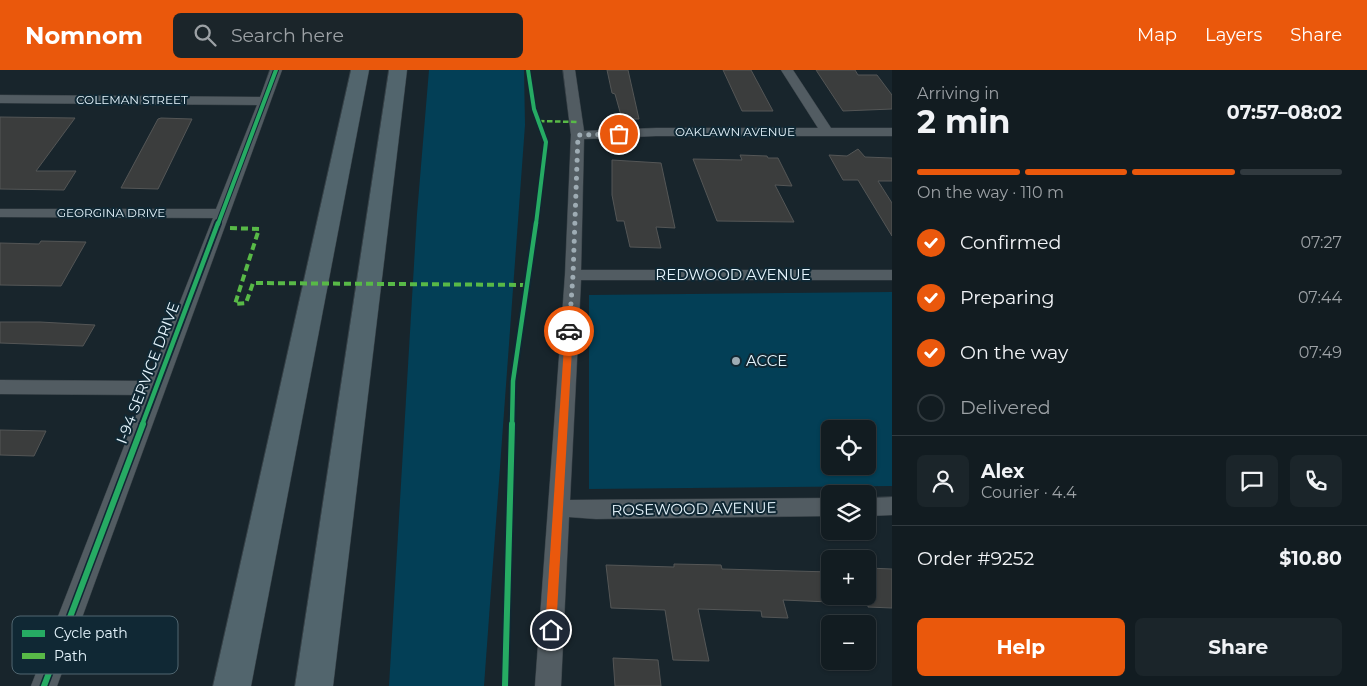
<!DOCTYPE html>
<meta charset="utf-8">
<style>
:root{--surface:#121c21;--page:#1b252a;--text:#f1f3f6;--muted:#9ca1a5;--line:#313a3f;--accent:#ea580c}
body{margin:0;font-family:Montserrat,sans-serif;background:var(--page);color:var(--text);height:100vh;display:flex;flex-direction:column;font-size:19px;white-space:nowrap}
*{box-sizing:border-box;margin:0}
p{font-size:16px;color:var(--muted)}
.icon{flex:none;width:28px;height:28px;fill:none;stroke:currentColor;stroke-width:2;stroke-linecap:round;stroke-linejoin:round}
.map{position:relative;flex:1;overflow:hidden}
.sheet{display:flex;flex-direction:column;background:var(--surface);width:475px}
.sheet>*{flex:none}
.buttons{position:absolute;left:821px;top:350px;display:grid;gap:10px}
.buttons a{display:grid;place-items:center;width:55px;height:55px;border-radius:8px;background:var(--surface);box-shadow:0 1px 4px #0004,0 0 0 1px var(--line);font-size:25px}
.pin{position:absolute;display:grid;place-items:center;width:42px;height:42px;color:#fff;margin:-21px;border:2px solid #fff;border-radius:50%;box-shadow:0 1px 5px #0007}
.courier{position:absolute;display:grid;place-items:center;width:50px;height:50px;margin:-25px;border:4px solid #ea580c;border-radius:50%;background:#fff;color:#222;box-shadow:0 1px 6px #0007}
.summary em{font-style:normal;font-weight:700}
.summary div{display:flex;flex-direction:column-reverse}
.summary{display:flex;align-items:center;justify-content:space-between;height:85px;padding:0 25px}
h1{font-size:32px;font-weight:700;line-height:38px}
.bar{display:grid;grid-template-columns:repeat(4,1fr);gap:8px 5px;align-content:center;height:60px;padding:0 25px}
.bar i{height:6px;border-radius:4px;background:var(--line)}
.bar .on{background:var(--accent)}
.bar p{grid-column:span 4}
.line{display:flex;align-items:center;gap:12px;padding:0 25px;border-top:1px solid var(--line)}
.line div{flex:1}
.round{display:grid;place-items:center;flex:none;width:52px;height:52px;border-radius:8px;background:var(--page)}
ol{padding:0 25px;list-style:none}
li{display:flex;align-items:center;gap:15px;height:55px}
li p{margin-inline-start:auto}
li .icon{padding:5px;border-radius:50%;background:var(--accent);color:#fff;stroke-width:4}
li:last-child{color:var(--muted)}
li i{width:28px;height:28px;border:2px solid var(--line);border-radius:50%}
.cta{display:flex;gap:10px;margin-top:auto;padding:10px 25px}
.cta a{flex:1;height:58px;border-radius:8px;background:var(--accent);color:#fff;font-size:20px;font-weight:700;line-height:58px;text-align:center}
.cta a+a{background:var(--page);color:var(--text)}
header{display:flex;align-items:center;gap:30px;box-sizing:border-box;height:70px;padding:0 25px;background:var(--accent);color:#fff}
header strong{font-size:24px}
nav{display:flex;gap:28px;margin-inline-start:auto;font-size:18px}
.search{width:350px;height:45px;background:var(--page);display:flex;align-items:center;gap:12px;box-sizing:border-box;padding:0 18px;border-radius:8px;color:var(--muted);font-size:19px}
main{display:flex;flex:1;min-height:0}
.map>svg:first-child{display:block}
</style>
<header>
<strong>Nomnom</strong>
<div class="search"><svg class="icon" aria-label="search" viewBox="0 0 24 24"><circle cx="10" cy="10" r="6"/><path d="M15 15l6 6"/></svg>Search here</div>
<nav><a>Map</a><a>Layers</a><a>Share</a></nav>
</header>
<main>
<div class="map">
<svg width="892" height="616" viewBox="0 0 892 616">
<rect width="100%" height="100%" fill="#18252c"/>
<!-- green -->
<g fill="#033f56" fill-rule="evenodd">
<polygon points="429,0 524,0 525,55 484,616 389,616 417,144"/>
<path d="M892 222V416L589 419V225ZM830 359H868V396H830Z"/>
</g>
<!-- building -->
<g fill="#3b3d3d" stroke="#545656">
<polygon points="607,0 628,0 639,49 622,49 615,24 612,23"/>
<polygon points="723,0 751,0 773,41 742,41"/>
<polygon points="816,0 855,0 858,5 877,5 892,25 892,39 843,41"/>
<polygon points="0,47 75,48 36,101 76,101 64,120 0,119"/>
<polygon points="161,48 192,49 158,119 121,118 158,49"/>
<polygon points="858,79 865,87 892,88 892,111 878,111 892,133 892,166 858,110 843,110 829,85 847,86"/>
<polygon points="740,85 767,86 768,88 778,88 792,116 775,115 794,152 717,151 693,89 742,90"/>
<polygon points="612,90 661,93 675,158 656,157 661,178 630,177 624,151 617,151 612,125"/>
<polygon points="41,171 86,172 61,216 0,215 0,173 39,174"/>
<polygon points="0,252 40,252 95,255 83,276 0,273"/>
<polygon points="0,360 46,361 34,386 0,385"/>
<polygon points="674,494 721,495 722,499 830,502 830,532 783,530 788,548 762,547 761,541 698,539 709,591 673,590 665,540 611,538 606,495 674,497"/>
<polygon points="868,498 892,499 892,538 868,537"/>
<polygon points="613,588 658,590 661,616 615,616"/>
</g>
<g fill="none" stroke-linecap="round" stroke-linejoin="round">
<defs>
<g id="minor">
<polygon points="270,0 282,0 57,616 31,616 144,325 0,324 0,310 149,311 213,148 0,147 0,139 216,139 257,35 0,33 0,25 260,27"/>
<polygon points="563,0 575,0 584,61 656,58 818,58 781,0 793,0 831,58 892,58 892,66 656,66 584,69 581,200 892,200 892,210 581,210 570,430 830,428 830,446 596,449 569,447 561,616 535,616 565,205 571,65"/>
<polygon points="892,427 892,445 868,446 868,428"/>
</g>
<g id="motorway">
<polygon points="351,0 369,0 251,616 213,616"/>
<polygon points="389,0 407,0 333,616 295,616"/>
</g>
</defs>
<!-- minor casing -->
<use href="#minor" stroke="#374046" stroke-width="1"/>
<!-- motorway casing -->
<use href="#motorway" stroke="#374046" stroke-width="1"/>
<!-- minor -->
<use href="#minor" fill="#525c62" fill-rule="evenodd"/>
<!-- motorway -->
<use href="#motorway" fill="#52656d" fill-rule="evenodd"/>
<!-- quiet-far1 -->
<polyline stroke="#58b947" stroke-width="2.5" stroke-dasharray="5.5 2.5" stroke-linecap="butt" points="539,51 577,52"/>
<!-- quiet -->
<polyline stroke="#58b947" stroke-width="4" stroke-dasharray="7 4" stroke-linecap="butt" points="230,158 259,159 235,234 246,233 253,213 528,215"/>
<defs>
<g id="cycleway-far2">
<polyline points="528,0 534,39 546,72 536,154"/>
<polyline points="218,154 276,0"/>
</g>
<g id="cycleway-far1">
<polyline points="142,355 218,153"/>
<polyline points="512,355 513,311 536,153"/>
</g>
<g id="cycleway">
<polyline points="44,616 143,354"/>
<polyline points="505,616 512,354"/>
</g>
</defs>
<!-- cycleway-far2 casing -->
<use href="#cycleway-far2" stroke="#102834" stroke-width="6"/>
<!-- cycleway-far1 casing -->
<use href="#cycleway-far1" stroke="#102834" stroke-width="8"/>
<!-- cycleway casing -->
<use href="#cycleway" stroke="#102834" stroke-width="9"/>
<!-- cycleway-far2 -->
<use href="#cycleway-far2" stroke="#26ab63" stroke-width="4"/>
<!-- cycleway-far1 -->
<use href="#cycleway-far1" stroke="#26ab63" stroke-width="4.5"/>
<!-- cycleway -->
<use href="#cycleway" stroke="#26ab63" stroke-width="6"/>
</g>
<!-- route -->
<polygon fill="#ea580c" points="569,259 573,261 556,560 551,565 545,560 565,261"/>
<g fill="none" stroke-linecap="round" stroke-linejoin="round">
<!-- done -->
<polyline stroke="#9eacb4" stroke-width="5" stroke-dasharray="0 9" points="569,261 573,205 578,65 619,64"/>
</g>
<!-- markers -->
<circle fill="#9eacb4" stroke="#102834" stroke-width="2" cx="736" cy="291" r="5"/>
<g text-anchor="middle" stroke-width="4" stroke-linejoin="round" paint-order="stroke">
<!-- far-street labels -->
<g font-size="12" fill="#e6f5fd" stroke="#102834">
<text x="132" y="34">COLEMAN STREET</text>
<text x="735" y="66">OAKLAWN AVENUE</text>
<text x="111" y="147">GEORGINA DRIVE</text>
</g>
<!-- street labels -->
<g font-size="15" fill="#e6f5fd" stroke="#102834">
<text x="733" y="210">REDWOOD AVENUE</text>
<text transform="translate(148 303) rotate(-69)" y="5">I-94 SERVICE DRIVE</text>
<text transform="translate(694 439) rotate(-1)" y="5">ROSEWOOD AVENUE</text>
</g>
<!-- poi labels -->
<g font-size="15" fill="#e6f5fd" stroke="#102834" text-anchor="start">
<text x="746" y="296">ACCE</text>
</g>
</g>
<!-- legend -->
<rect x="12" y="546" width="166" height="58" rx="8" fill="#102834" stroke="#506670" stroke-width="1"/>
<rect x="22" y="560" width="23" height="7" fill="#26ab63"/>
<rect x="22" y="583" width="23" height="6" fill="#58b947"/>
<g font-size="14" fill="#e6f5fd">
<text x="54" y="568">Cycle path</text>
<text x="54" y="591">Path</text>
</g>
</svg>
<div class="buttons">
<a><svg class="icon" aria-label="locate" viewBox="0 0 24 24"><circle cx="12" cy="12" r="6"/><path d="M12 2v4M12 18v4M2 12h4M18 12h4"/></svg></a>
<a><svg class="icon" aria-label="layers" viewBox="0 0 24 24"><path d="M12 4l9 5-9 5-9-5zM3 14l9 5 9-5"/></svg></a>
<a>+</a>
<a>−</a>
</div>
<div class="pin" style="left:619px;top:64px;background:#ea580c"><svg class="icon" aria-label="bag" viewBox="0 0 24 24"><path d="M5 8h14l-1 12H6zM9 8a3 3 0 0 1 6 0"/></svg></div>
<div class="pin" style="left:551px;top:560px;background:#1f2937"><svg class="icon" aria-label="home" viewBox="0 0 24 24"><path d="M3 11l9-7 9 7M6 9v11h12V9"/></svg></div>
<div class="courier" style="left:569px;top:261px"><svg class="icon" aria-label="car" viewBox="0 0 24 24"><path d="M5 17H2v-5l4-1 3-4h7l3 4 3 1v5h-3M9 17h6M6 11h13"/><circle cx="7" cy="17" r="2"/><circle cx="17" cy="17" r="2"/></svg></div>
</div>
<section class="sheet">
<div class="summary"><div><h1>2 min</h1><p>Arriving in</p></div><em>07:57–08:02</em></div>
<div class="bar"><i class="on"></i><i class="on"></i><i class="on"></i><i></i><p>On the way · 110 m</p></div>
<ol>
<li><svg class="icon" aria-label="check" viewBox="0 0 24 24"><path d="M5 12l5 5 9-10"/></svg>Confirmed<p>07:27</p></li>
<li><svg class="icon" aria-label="check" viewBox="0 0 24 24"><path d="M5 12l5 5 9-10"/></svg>Preparing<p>07:44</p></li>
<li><svg class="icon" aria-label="check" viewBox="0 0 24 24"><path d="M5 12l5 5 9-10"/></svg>On the way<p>07:49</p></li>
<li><i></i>Delivered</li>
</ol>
<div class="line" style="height:90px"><a class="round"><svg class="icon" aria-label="person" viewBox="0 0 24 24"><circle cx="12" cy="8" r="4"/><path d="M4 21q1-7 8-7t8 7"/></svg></a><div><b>Alex</b><p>Courier · 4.4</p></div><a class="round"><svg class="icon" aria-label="chat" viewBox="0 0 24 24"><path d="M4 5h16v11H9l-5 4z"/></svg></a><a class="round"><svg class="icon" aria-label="phone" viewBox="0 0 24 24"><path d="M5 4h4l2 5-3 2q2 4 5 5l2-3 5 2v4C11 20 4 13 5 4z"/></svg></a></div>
<div class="line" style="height:65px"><div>Order #9252</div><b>$10.80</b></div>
<div class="cta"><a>Help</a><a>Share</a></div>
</section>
</main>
